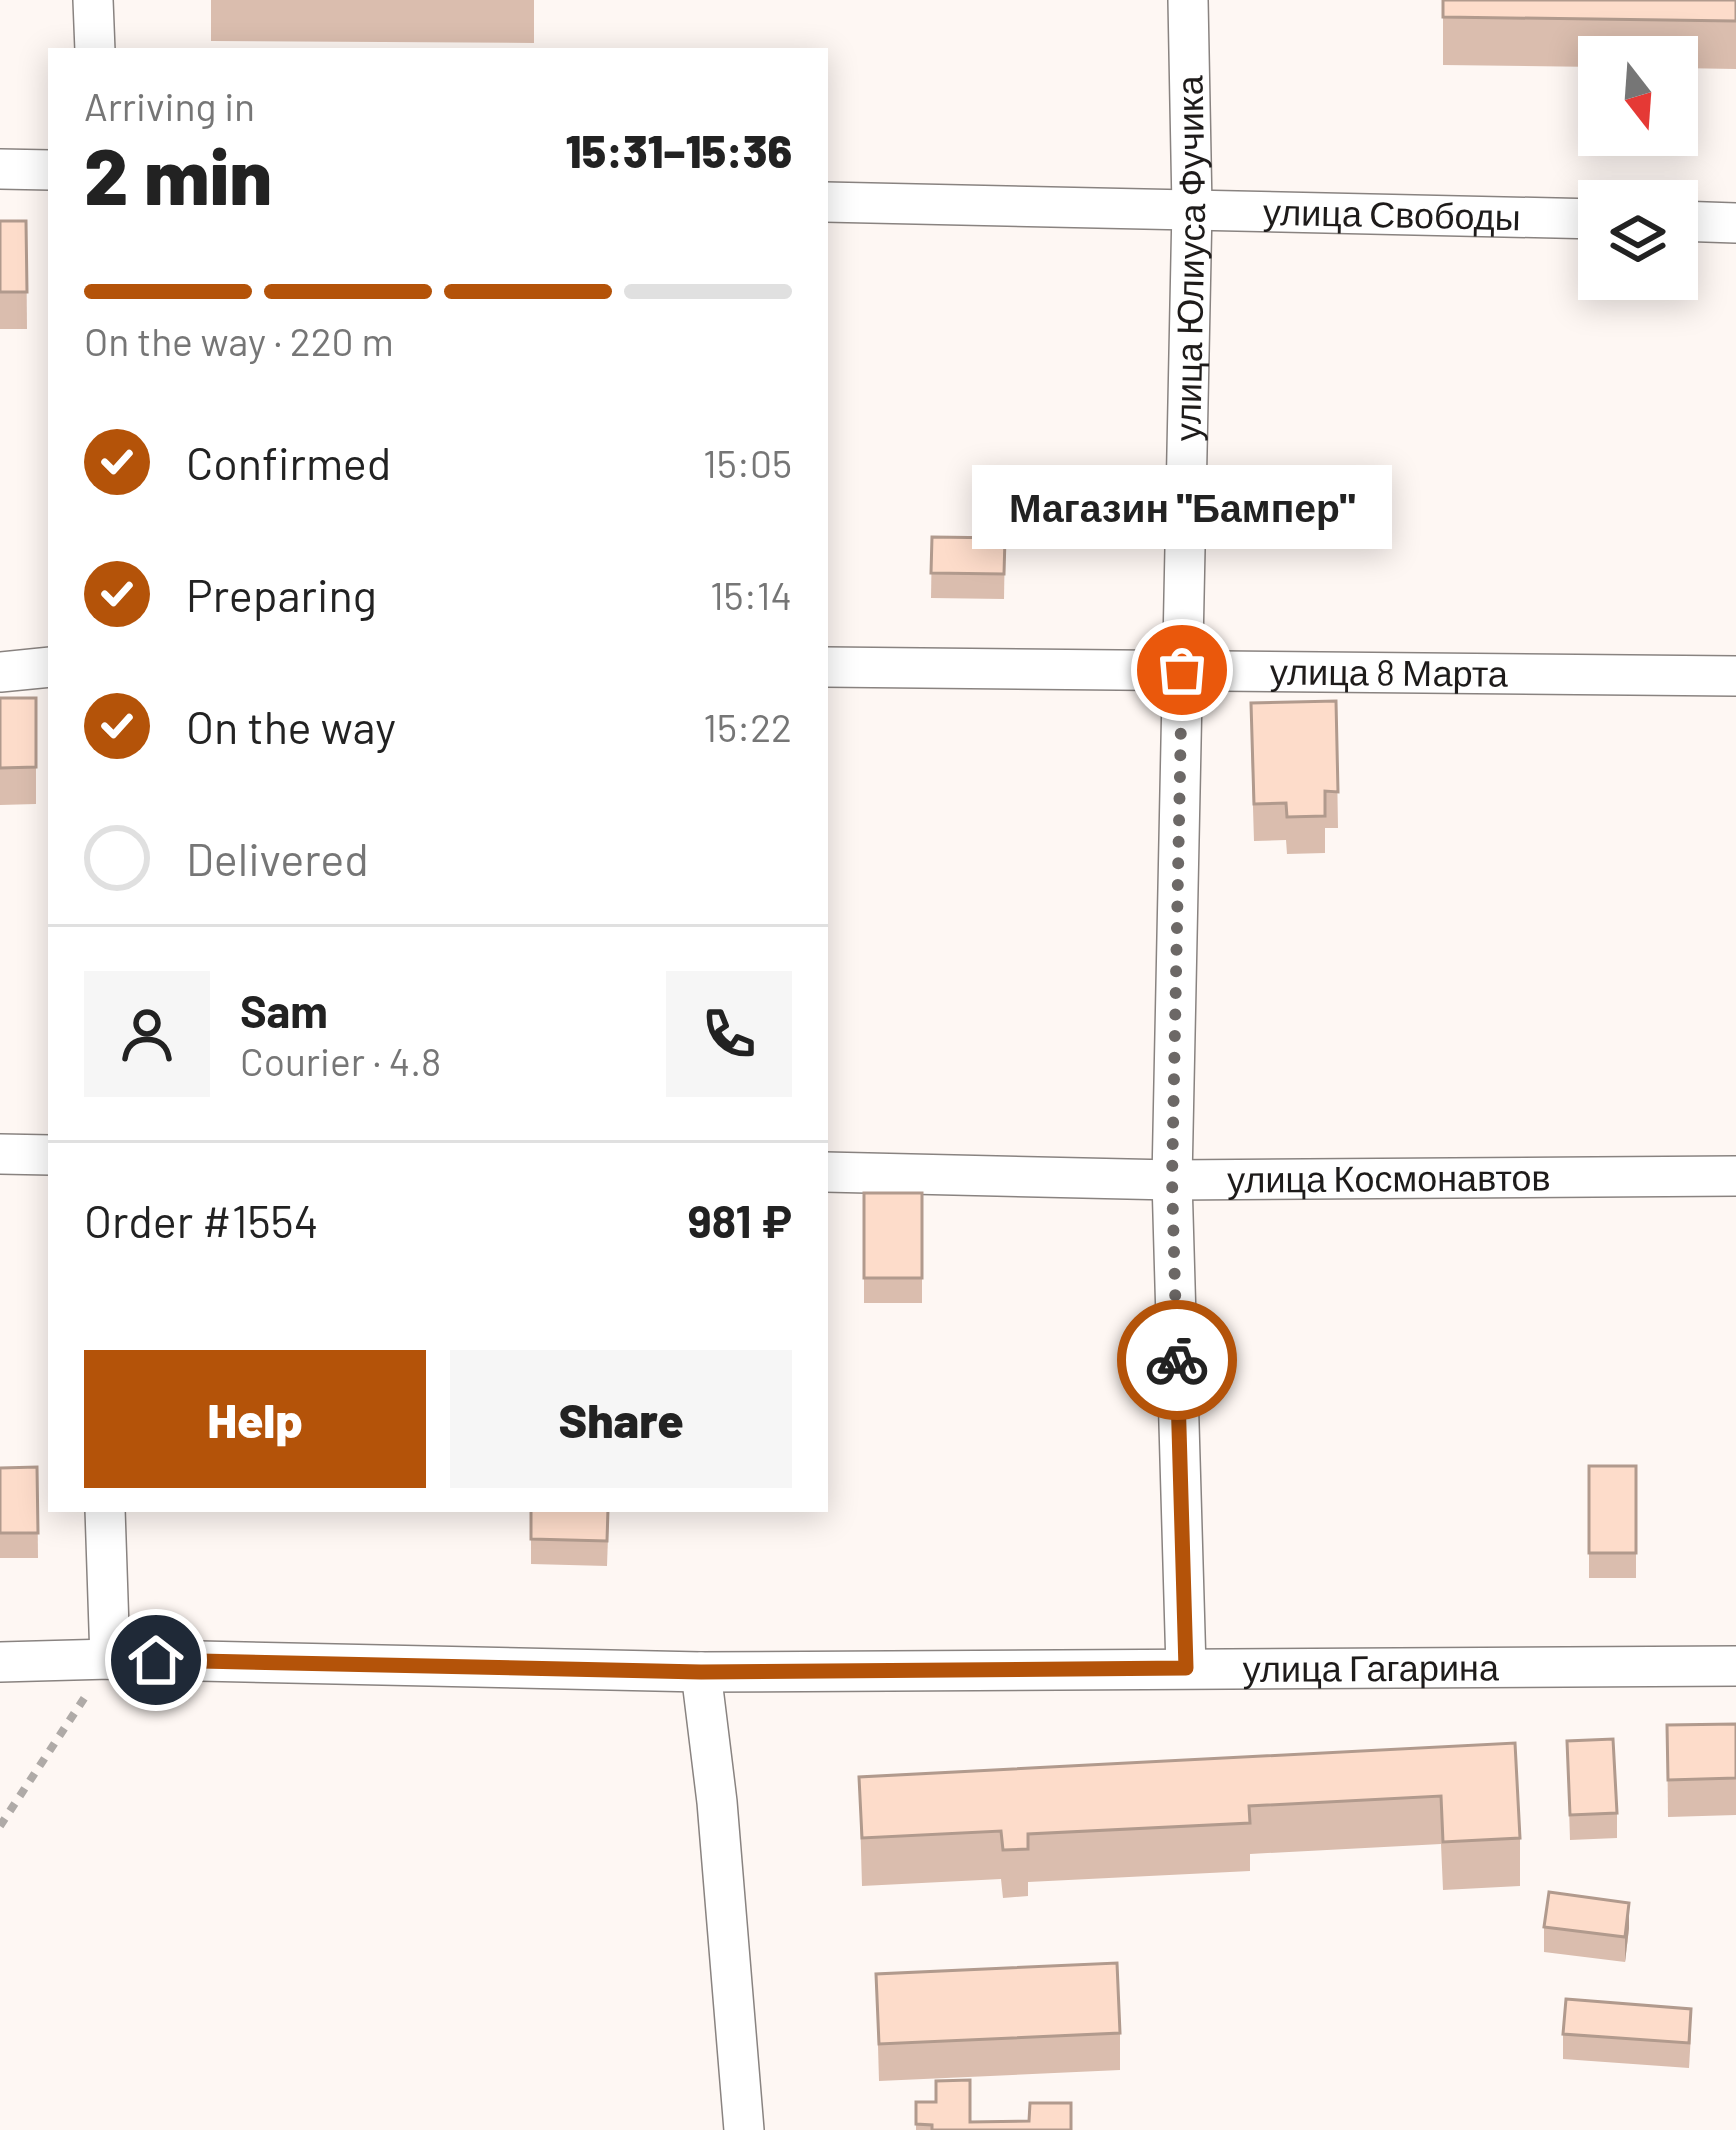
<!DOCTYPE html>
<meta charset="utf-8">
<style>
:root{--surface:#fff;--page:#f6f6f6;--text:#222;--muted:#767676;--line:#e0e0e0;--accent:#b45309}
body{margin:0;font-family:Barlow,sans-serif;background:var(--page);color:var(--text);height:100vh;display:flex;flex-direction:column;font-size:45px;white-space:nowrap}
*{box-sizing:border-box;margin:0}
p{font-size:39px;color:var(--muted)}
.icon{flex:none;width:66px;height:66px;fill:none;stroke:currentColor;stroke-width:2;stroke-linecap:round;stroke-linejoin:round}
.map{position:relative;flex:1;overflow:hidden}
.sheet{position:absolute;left:48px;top:48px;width:780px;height:1464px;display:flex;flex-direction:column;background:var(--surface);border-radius:0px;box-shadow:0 6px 30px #0003}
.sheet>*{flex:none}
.needle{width:78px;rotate:163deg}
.controls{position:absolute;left:1578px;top:36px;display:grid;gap:24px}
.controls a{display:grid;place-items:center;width:120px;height:120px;border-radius:0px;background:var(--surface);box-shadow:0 6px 30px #0003;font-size:60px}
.pin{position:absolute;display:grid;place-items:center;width:102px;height:102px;color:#fff;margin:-51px;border:6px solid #fff;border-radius:50%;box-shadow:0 3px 12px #0007}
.courier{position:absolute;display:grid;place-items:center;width:120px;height:120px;margin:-60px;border:9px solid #b45309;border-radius:50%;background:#fff;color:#222;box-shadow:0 3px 15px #0007}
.bubble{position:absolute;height:84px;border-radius:0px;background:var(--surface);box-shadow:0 6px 30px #0003;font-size:39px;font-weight:800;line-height:84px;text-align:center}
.summary em{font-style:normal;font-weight:800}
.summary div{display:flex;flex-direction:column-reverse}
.summary{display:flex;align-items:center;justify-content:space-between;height:204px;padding:0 36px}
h1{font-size:78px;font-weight:800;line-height:90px}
.bar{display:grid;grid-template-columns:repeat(4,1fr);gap:18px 12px;align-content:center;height:144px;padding:0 36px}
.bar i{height:15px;border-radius:9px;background:var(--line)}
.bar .current{background:var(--accent)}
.bar p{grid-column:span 4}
.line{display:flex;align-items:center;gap:30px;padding:0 36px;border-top:3px solid var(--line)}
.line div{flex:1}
.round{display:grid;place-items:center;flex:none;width:126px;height:126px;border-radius:0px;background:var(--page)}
ol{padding:0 36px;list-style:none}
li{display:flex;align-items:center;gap:36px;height:132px}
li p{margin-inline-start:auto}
li .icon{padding:12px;border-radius:50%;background:var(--accent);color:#fff;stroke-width:4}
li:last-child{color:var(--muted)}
li i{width:66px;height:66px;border:6px solid var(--line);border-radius:50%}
.action{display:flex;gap:24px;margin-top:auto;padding:24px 36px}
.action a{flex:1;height:138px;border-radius:0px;background:var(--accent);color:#fff;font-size:48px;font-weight:800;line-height:138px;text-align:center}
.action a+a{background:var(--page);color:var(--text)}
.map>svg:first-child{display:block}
</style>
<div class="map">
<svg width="1736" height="2130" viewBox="0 0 1736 2130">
<rect width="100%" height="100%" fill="#fef7f3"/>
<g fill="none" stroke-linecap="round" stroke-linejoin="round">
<defs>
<g id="street">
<polyline points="93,0 95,51"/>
<polyline points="0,169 51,170"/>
<path id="s1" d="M825 202 1599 219"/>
<polyline points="1677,221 1736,223"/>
<path id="s2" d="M825 667 1736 676"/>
<polyline points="0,672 51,667"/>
<polyline points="0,1154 51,1155"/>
<path id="s3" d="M825 1172 1172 1180 1736 1176"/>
<polyline points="105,1509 110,1659"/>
<path id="s4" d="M0 1662 110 1659 701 1672 1736 1666"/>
<path id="s5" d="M1186 1668 1172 1180 1192 208 1188 0"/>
<polyline points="701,1672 717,1802 744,2130"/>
</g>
</defs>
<!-- street casing -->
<use href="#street" stroke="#898380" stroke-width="42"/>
<!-- path -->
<polyline stroke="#afaaa7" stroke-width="8" stroke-dasharray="9 9" stroke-linecap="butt" points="0,1826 85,1697"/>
<!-- street -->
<use href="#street" stroke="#fff" stroke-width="39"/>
</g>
<!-- wall -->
<g fill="#dabdae">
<polygon points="211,0 534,0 534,43 211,41"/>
<polygon points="1443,0 1736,0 1736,69 1677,68 1677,57 1599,57 1599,67 1443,65"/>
<polygon points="0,221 26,221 27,329 0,329"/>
<polygon points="932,537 1005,538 1004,599 931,598"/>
<polygon points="0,698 36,698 36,804 0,805"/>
<polygon points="1336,701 1338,828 1325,828 1325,853 1287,854 1286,840 1254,841 1251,740"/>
<rect x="864" y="1193" width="58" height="110"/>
<rect x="1589" y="1466" width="47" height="112"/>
<polygon points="37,1467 38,1558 0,1558 0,1468"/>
<polygon points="531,1509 609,1509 607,1566 531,1564"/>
<polygon points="1736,1724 1736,1815 1668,1817 1667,1725"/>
<polygon points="1567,1741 1617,1813 1617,1838 1570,1840"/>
<polygon points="1515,1743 1520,1838 1520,1886 1443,1890 1441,1844 1250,1854 1250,1871 1028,1882 1028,1896 1003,1898 1001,1879 862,1886 859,1777"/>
<polygon points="1544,1927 1629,1928 1625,1962 1544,1952"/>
<polygon points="876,1974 1120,2033 1120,2070 879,2081"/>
<polygon points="1563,2034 1691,2034 1689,2068 1563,2059"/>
<polygon points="916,2102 970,2122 1071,2130 916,2130"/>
</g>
<!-- shaded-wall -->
<polygon fill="#b19a8d" points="1629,1903 1629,1928 1625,1962 1625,1937"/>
<!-- building -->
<g fill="#fddcca" stroke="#b19a8d" stroke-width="3">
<polygon points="1443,0 1736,0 1736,21 1443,17"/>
<polygon points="0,221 26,221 27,292 0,292"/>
<polygon points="932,537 1005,538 1004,574 931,573"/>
<polygon points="0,698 36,698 36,767 0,768"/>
<polygon points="1336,701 1338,792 1325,791 1325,816 1287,817 1286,803 1254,804 1251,703"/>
<rect x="864" y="1193" width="58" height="85"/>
<rect x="1589" y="1466" width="47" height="87"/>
<polygon points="37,1467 38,1533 0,1533 0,1468"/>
<polygon points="531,1509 608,1509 607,1541 531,1539"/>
<polygon points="1736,1724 1736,1778 1668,1780 1667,1725"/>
<polygon points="1613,1739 1617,1813 1570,1815 1567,1741"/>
<polygon points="1515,1743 1520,1838 1443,1842 1441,1796 1249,1806 1250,1823 1028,1834 1028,1849 1003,1850 1001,1831 862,1838 859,1777"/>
<polygon points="1549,1892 1629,1903 1625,1937 1544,1927"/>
<polygon points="1117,1963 1120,2033 879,2044 876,1974"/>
<polygon points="1566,1999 1691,2009 1689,2043 1563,2034"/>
<polygon points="970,2080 970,2122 1029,2121 1030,2103 1071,2103 1071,2130 932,2130 932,2125 916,2124 916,2102 936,2102 936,2081"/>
</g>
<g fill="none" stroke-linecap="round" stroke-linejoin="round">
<!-- done -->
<polyline stroke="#6c6866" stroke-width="12" stroke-dasharray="0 21.6" points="1177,1360 1172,1180 1182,670"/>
<!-- route -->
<polyline stroke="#b45309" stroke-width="15" points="156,1660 701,1672 1186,1668 1177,1360"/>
</g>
<g text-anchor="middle" stroke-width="10" stroke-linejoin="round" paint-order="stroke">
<!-- street labels -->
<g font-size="36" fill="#1e1b1a" stroke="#fef7f3">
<text dy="13" stroke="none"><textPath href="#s1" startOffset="567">улица Свободы</textPath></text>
<text dy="13" stroke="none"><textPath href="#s5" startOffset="1410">улица Юлиуса Фучика</textPath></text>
<text dy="13" stroke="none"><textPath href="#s2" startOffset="564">улица 8 Марта</textPath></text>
<text dy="13" stroke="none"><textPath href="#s3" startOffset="564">улица Космонавтов</textPath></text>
<text dy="13" stroke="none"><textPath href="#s4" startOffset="1371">улица Гагарина</textPath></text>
</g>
</g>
</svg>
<div class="controls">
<a><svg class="needle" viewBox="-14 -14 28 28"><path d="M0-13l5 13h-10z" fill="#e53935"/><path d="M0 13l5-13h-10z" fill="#767676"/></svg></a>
<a><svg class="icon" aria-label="layers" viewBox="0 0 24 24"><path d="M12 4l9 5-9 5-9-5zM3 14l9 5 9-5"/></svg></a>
</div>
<div class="pin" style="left:1182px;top:670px;background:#ea580c"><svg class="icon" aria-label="bag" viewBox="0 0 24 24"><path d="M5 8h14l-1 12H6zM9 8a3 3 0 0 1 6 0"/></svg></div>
<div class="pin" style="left:156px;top:1660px;background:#1f2937"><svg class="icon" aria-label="home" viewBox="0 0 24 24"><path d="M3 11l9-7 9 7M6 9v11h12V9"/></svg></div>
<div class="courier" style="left:1177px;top:1360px"><svg class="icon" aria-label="bike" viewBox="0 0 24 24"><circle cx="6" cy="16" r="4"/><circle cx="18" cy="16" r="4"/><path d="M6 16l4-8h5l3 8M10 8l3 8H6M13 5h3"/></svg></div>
<div class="bubble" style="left:972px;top:465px;width:420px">Магазин &quot;Бампер&quot;</div>
<section class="sheet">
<div class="summary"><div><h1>2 min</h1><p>Arriving in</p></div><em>15:31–15:36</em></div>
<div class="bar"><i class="current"></i><i class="current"></i><i class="current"></i><i></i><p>On the way · 220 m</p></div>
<ol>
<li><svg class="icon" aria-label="check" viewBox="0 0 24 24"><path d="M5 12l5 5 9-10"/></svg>Confirmed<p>15:05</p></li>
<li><svg class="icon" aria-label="check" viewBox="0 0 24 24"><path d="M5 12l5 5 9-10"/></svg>Preparing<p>15:14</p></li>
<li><svg class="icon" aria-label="check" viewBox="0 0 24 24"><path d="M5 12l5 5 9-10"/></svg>On the way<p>15:22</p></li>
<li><i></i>Delivered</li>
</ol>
<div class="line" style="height:216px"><a class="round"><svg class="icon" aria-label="person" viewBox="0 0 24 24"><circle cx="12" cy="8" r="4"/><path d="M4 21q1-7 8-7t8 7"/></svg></a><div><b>Sam</b><p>Courier · 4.8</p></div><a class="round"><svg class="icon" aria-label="phone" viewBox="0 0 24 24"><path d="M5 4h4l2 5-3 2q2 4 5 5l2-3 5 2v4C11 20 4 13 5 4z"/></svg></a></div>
<div class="line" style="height:156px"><div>Order #1554</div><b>981 ₽</b></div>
<div class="action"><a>Help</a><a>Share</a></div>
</section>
</div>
